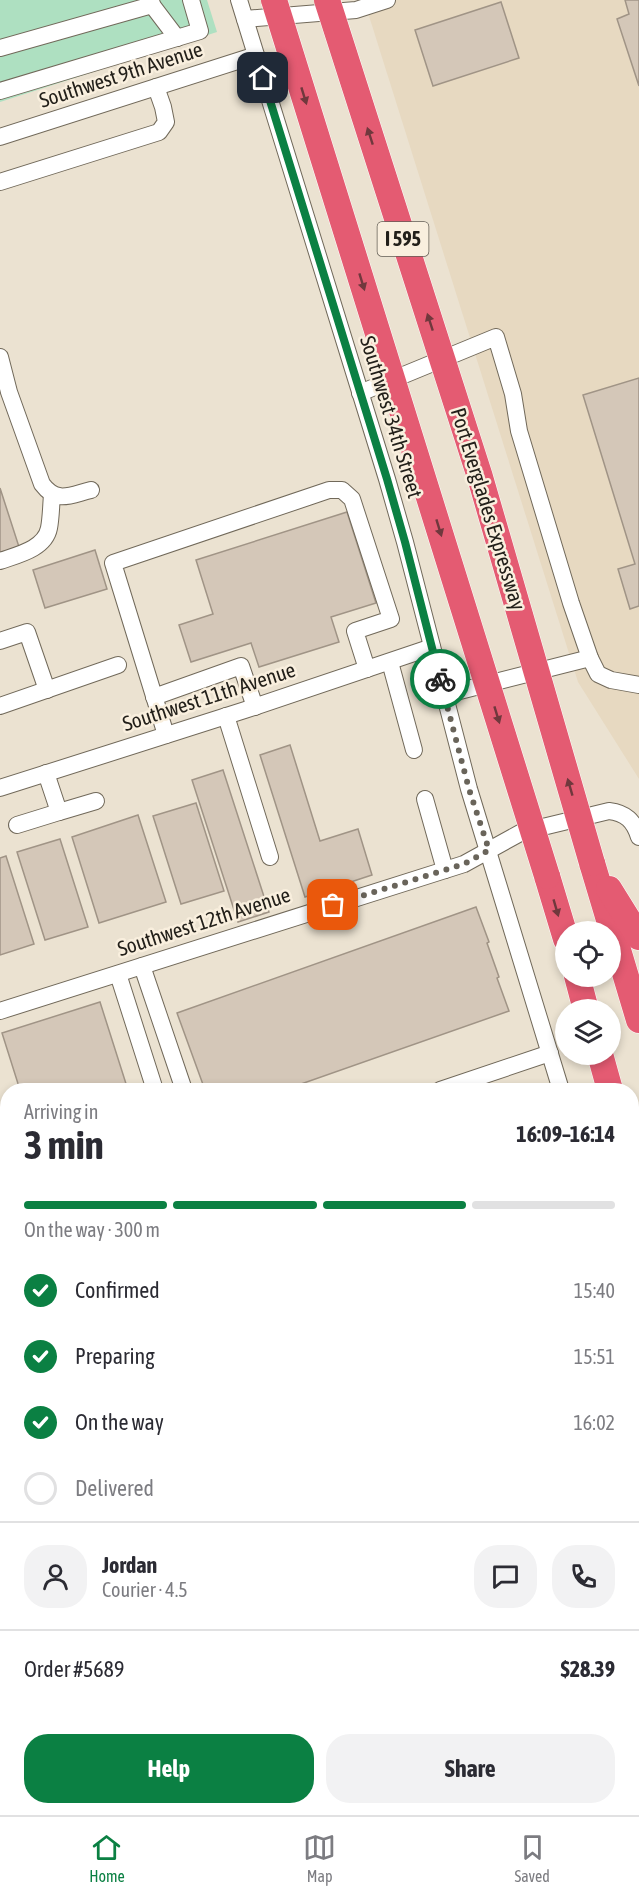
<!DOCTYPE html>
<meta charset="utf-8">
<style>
:root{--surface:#fff;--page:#f2f2f3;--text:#2b2b33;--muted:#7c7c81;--line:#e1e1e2;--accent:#0b8043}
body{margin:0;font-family:"Asap Condensed",sans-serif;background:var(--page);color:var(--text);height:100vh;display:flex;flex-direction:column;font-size:22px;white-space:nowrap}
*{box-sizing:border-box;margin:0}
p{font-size:20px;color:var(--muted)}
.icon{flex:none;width:33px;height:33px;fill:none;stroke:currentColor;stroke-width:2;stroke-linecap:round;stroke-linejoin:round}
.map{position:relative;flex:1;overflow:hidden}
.sheet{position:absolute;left:0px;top:1083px;width:639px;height:732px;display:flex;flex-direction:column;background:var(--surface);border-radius:24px 24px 0 0;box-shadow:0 3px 9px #0003}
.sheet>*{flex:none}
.buttons{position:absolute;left:555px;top:921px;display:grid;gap:12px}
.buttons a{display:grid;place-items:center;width:66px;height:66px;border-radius:50%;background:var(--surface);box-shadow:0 3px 9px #0003;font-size:30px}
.pin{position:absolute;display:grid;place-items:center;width:51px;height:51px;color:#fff;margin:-26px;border-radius:12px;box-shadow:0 3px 9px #0006}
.courier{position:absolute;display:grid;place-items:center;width:60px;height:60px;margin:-30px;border:4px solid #0b8043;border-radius:50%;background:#fff;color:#222;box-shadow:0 2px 8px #0007}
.overview em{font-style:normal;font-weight:700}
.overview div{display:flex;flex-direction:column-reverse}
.overview{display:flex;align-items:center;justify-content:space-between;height:102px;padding:0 24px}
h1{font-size:39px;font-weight:700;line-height:45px}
.bar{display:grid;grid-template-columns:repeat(4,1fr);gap:9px 6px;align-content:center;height:72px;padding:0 24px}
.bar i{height:8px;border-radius:4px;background:var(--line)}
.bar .current{background:var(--accent)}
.bar p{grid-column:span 4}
.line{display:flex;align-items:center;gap:15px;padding:0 24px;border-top:2px solid var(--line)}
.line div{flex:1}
.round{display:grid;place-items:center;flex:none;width:63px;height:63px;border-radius:24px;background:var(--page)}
ol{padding:0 24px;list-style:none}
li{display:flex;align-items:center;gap:18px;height:66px}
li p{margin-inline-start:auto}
li .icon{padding:6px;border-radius:50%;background:var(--accent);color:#fff;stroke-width:4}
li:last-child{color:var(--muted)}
li i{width:33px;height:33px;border:3px solid var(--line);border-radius:50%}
.button{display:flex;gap:12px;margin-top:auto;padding:12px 24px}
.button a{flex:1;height:69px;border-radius:24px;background:var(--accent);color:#fff;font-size:24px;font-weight:700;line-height:69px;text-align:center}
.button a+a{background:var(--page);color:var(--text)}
.dock{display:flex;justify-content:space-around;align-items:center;height:84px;border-top:2px solid var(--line);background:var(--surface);font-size:16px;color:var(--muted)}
.dock a{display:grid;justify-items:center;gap:3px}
.dock .current{color:var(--accent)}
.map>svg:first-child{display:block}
</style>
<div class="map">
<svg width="639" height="1815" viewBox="0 0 639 1815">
<rect width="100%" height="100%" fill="#ebe2d1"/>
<!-- built -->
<polygon fill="#e7d9c1" points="364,0 639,0 639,779 578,682"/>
<!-- green -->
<g fill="#aee0c1">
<polygon points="0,0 207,0 217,32 0,102"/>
<polygon points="639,1756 639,1815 588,1815 586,1808 632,1808 632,1757"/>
</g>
<!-- building -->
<g fill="#d4c7b8" stroke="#a09486" stroke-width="1.5">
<polygon points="625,0 639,0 639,86 617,19 629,14"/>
<polygon points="501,2 519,58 433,86 415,30"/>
<polygon points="639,378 639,606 630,609 618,569 635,564 583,395"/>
<polygon points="0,488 20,550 0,556"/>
<polygon points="347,512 376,603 331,617 339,642 259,667 251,643 191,662 179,625 213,614 196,560"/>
<polygon points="95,550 107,589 45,608 33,570"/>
<polygon points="290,745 320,841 358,829 372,875 305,897 260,755"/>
<polygon points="223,770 269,912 238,922 192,780"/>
<polygon points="196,803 224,891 181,904 153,816"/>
<polygon points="138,815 166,902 99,923 72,837"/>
<polygon points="60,839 88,927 45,940 17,852"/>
<polygon points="6,856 34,944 0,955 0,858"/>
<polygon points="476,907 489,942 487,943 499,977 497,978 509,1011 284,1090 205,1090 177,1013"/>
<polygon points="100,1002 128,1090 20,1090 2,1033"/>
<polygon points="8,1488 8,1512 0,1515 0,1490"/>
<polygon points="632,1539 639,1558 639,1605 632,1608"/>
<polygon points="134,1808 158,1808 160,1815 127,1815 135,1813"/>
</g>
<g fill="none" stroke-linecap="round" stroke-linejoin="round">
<defs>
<g id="minor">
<polyline points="239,0 387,479 405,542 469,789 561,1090"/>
<polyline points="152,5 177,38"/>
<polyline points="245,19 356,10 387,0"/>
<polyline points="0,48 152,5 151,0"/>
<polyline points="0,91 200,31 191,0"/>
<polyline points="0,137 256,55"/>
<polyline points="0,182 159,132 166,122 163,107 156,87"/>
<path d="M0 357 9 392 42 484C57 504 70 495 91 490"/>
<polyline points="360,393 496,337 513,394 519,431 571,603 590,658 598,674 611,680 639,685"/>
<path d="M0 561C17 555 45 549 49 528 51 518 51 506 52 495"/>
<polyline points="0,641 27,632 47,690"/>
<polyline points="390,662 414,750"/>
<polyline points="444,695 590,658"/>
<polyline points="154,697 241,666 255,707"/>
<polyline points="0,706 118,665"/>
<polyline points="226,716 270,857"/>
<polyline points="166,735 113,563 329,490 342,490 352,499 391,619 355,631 367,669"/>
<polyline points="0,788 245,710 432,647"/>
<polyline points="425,799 445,870"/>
<polyline points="59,812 96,801"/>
<polyline points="17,825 59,812 46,773"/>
<polyline points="142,966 184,1090"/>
<polyline points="118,974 155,1090"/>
<path d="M0 1011 464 864 522 832 609 811C626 813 634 821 639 837"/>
<polyline points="440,1090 550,1053"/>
<polyline points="0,1221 8,1246"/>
<polyline points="632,1346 639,1375"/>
<polyline points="0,1407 8,1404"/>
<polyline points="0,1464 8,1462"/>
<polyline points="632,1484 639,1481"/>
<polyline points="0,1604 8,1626"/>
<polyline points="632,1629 639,1626"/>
<polyline points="632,1685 639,1696"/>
<polyline points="69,1808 71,1815"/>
<polyline points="305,1808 308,1815"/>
<polyline points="457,1808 459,1815"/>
<polyline points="336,1815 361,1808"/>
</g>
<g id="highway">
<polyline points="592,863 639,1020"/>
<polyline points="547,876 566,939"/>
<polyline points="609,889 639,937"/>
<polyline points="577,976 586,1010"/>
<polyline points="600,1054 610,1090"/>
<polyline points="632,1163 639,1188"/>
</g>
</defs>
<!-- minor casing -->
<use href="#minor" stroke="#71695a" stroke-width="18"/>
<!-- highway casing -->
<use href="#highway" stroke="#fff" stroke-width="27"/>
<!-- path -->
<polyline stroke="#aaa395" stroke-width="2" stroke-dasharray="1.5 4.5" stroke-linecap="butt" points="614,1808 617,1815"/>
<!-- minor -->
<use href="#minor" stroke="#fff" stroke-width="16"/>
<!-- highway -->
<use href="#highway" stroke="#e45b72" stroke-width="26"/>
<defs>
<g id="highway-bridge">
<polyline points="274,0 547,876"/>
<polyline points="327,0 480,477 592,863"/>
</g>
</defs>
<!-- highway-bridge casing -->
<use href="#highway-bridge" stroke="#fff" stroke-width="27" stroke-linecap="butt"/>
<!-- highway-bridge -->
<use href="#highway-bridge" stroke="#e45b72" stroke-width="26"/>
</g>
<!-- one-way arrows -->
<defs><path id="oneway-solid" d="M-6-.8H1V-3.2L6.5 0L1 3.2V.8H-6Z" transform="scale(1.5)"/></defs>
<g fill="#70383d">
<use href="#oneway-solid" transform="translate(304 96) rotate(73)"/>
<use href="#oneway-solid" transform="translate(370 136) rotate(-108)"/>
<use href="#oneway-solid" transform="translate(362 282) rotate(73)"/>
<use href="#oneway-solid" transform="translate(430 322) rotate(-108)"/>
<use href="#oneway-solid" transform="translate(439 528) rotate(73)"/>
<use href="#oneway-solid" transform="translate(497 715) rotate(73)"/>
<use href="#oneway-solid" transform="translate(570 787) rotate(-106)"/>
<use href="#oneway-solid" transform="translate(556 908) rotate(74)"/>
</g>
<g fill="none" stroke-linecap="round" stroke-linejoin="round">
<!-- done -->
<polyline stroke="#69645a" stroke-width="6" stroke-dasharray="0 10.8" points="333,905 464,864 489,850 469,789 440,679"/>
<!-- route -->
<polyline stroke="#0b8043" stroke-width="8" points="263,78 387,479 405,542 440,679"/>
</g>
<g text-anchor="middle" stroke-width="5" stroke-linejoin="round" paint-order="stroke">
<!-- shield labels -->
<rect fill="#f9efde" stroke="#635e55" stroke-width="1.5" x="377.5" y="222" width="51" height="34" rx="4.5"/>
<g font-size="20" font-weight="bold" fill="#23201a">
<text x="403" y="246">I 595</text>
</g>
<!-- street labels -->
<g font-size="21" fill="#23201a" stroke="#f9efde">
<text transform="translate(121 75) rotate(-18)" y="7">Southwest 9th Avenue</text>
<text transform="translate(391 417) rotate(73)" y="7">Southwest 34th Street</text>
<text transform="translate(488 509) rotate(73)" y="7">Port Everglades Expressway</text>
<text transform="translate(209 697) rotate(-18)" y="7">Southwest 11th Avenue</text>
<text transform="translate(204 922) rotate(-18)" y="7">Southwest 12th Avenue</text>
</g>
</g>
</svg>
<div class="buttons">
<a><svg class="icon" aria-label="locate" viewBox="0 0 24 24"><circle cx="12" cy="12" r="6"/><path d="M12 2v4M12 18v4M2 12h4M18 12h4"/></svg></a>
<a><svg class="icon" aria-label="layers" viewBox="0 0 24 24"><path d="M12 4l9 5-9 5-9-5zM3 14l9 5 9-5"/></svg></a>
</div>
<div class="pin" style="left:333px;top:905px;background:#ea580c"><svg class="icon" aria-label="bag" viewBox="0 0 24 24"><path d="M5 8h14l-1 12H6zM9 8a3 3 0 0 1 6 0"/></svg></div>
<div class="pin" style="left:263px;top:78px;background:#1f2937"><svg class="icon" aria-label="home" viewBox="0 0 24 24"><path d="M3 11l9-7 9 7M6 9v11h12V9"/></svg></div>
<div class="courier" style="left:440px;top:679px"><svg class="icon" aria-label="bike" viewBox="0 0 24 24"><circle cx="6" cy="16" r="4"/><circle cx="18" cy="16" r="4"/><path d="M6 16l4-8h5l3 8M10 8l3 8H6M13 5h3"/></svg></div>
<section class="sheet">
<div class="overview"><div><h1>3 min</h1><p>Arriving in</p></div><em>16:09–16:14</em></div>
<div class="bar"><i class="current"></i><i class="current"></i><i class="current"></i><i></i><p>On the way · 300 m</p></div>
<ol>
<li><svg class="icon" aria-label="check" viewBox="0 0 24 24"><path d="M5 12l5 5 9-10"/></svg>Confirmed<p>15:40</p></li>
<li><svg class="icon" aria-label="check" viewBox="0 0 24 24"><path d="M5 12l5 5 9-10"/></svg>Preparing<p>15:51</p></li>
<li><svg class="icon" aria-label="check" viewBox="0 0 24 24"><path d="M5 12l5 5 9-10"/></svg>On the way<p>16:02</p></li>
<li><i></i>Delivered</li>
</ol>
<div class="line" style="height:108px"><a class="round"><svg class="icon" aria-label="person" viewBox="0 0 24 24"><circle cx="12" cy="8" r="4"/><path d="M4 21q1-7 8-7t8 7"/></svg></a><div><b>Jordan</b><p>Courier · 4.5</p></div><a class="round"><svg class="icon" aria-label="chat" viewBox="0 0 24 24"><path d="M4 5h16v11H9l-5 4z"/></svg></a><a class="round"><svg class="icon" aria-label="phone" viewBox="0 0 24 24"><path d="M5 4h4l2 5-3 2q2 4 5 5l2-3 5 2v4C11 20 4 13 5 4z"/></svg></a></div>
<div class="line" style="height:78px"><div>Order #5689</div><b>$28.39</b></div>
<div class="button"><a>Help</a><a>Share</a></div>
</section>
</div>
<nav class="dock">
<a class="current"><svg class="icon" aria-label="home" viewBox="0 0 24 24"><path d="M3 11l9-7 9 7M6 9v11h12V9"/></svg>Home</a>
<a><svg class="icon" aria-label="map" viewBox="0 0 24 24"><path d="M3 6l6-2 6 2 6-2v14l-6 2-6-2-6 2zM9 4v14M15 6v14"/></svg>Map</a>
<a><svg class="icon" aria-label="saved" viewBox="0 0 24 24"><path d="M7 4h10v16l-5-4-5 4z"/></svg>Saved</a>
</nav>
